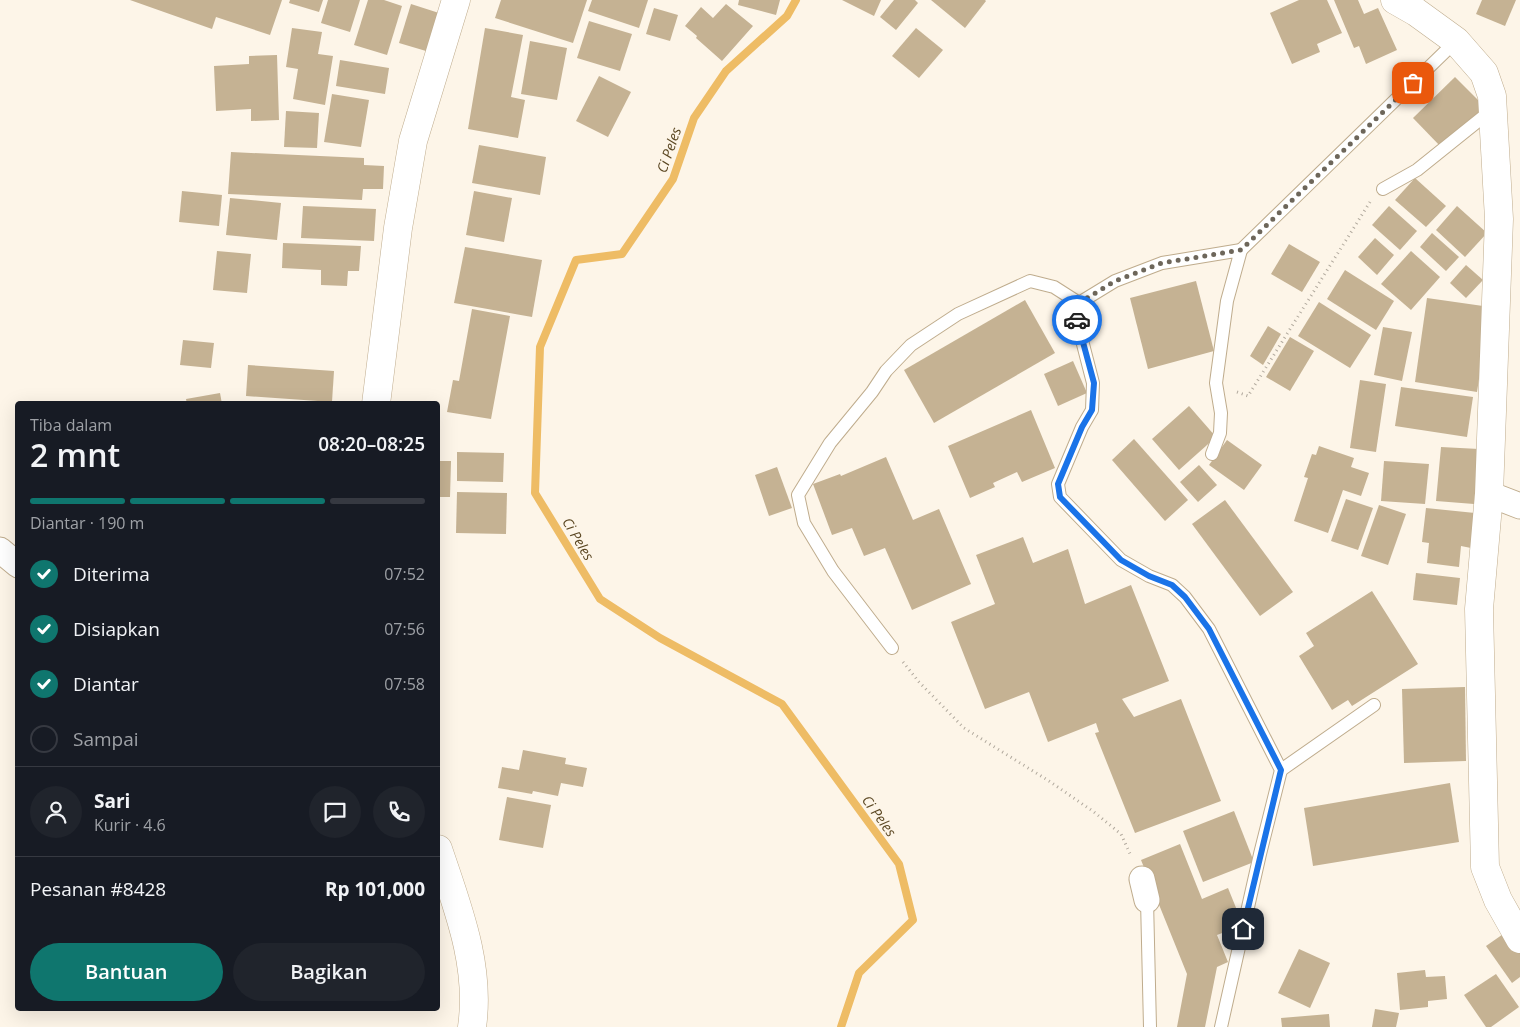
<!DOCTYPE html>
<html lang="id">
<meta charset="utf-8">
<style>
:root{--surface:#171b24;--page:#20242c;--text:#f1f3f6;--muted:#9ea1a6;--line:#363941;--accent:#0f766e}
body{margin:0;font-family:"Open Sans",sans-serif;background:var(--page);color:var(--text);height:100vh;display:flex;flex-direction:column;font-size:19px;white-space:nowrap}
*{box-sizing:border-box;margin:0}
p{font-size:16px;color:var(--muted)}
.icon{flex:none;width:28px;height:28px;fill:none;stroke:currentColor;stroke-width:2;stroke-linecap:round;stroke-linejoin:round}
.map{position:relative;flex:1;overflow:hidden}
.drawer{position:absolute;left:15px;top:401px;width:425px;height:610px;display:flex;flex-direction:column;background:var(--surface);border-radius:5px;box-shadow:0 5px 20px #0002}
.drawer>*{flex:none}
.pin{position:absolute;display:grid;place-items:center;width:42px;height:42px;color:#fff;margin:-21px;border-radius:10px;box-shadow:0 2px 8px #0006}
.courier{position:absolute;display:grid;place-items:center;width:50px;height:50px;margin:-25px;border:4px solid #1a73e8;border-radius:50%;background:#fff;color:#222;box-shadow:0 1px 6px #0007}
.overview em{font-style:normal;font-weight:600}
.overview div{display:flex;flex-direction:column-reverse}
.overview{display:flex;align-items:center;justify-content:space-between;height:85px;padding:0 15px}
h1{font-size:32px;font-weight:600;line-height:38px}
.bar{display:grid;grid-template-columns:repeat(4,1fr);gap:8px 5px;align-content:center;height:60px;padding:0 15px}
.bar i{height:6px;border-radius:4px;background:var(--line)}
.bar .active{background:var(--accent)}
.bar p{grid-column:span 4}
.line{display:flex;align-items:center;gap:12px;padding:0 15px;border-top:1px solid var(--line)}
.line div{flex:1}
.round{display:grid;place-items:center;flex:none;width:52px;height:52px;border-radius:26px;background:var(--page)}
ol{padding:0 15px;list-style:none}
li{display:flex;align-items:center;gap:15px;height:55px}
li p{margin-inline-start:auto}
li .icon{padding:5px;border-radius:50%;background:var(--accent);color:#fff;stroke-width:4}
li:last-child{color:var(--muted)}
li i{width:28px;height:28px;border:2px solid var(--line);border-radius:50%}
.cta{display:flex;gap:10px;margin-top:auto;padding:10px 15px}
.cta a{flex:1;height:58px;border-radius:30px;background:var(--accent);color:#fff;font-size:20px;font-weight:600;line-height:58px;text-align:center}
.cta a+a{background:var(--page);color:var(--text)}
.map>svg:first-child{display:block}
</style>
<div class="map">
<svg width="1520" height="1027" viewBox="0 0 1520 1027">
<rect width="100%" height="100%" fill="#fdf5e8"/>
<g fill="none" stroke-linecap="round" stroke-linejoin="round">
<!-- stream -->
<polyline stroke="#eebc65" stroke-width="8" points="796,0 787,16 726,71 694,118 673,179 622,254 576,260 540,347 535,493 600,599 660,638 782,704 899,864 913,920 859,973 841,1027"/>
</g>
<!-- building -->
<g fill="#c5b293">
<polygon points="130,0 282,0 270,35 216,17 212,29"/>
<polygon points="290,0 323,0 319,12 289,3"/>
<polygon points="328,0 360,0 350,32 321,23"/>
<polygon points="368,0 384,0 402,6 387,55 354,45"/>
<polygon points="501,0 587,0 573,43 495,18"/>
<polygon points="592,0 648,0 639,28 588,11"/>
<polygon points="739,0 780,0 776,15 738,5"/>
<polygon points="842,0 881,0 874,16"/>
<polygon points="894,0 915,0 918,3 896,30 880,17"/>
<polygon points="931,0 985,0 986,1 965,28"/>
<polygon points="1299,0 1327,0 1342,33 1317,44 1320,52 1292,64 1270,13"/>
<polygon points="1334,0 1358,0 1364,14 1378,8 1397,50 1366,64 1359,46 1354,48"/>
<polygon points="1482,0 1516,0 1505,26 1476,14"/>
<polygon points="411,4 439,13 426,51 399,43"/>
<polygon points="726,4 753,26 722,61 696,38 697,36 685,26 701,7 713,18"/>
<polygon points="654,8 678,15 670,41 646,34"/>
<polygon points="589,21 632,34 620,71 577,58"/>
<polygon points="292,28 322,32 318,54 333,56 325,105 293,99 298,69 286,67"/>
<polygon points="485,28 523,35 511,97 525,100 518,138 468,129"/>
<polygon points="916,28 943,50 919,78 892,56"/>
<polygon points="530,41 567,48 557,100 521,94"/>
<polygon points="277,55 279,120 251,121 251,109 216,111 214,66 249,64 249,56"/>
<polygon points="340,60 389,68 385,94 336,86"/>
<polygon points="599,76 631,92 608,137 576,121"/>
<polygon points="1455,77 1485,107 1442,148 1413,118"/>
<polygon points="332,94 369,100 361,147 324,142"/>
<polygon points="286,111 319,113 317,148 284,147"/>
<polygon points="479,145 546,157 540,195 472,183"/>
<polygon points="231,152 364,158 364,165 384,166 383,189 363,189 362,200 228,194"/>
<polygon points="1415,178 1446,206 1426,227 1395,200"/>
<polygon points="182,191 222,195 219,226 179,222"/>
<polygon points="474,191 512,198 504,242 466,235"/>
<polygon points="230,198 281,203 277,240 226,235"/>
<polygon points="303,206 376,209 374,241 301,238"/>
<polygon points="1389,206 1417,231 1400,250 1372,225"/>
<polygon points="1457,206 1487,233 1465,257 1436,230"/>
<polygon points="1432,233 1459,257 1446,271 1420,247"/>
<polygon points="1375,238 1394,255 1377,275 1358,257"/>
<polygon points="283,243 361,246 359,271 348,271 347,286 321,285 321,270 282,268"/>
<polygon points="1289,244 1320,262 1302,292 1271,274"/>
<polygon points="465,247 542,260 532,317 454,303"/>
<polygon points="217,251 251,254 247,293 213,290"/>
<polygon points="1411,251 1440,277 1411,310 1381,284"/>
<polygon points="1466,265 1483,280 1466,298 1450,283"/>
<polygon points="1345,270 1394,301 1376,330 1327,299"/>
<polygon points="1196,281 1214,351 1148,369 1130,298"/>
<polygon points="1427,298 1490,307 1477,392 1415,382"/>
<polygon points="1025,300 1055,353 934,423 904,370"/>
<polygon points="1319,302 1371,335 1350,368 1298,336"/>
<polygon points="472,309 510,316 491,419 447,412 453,380 459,381"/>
<polygon points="1268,326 1281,334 1263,365 1250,356"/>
<polygon points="1383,327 1412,332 1402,381 1374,375"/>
<polygon points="1290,337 1314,351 1290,391 1266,377"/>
<polygon points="183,340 214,343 211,368 180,365"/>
<polygon points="1073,361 1087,393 1058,406 1044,374"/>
<polygon points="248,365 334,371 332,402 246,396"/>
<polygon points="1360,380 1386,384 1376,452 1350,448"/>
<polygon points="1401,387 1473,397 1467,437 1395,426"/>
<polygon points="220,393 222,404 187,404 186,399"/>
<polygon points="1189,406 1216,437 1179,470 1152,439"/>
<polygon points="1031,410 1055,468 1022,482 1017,472 993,483 995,487 970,498 948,446"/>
<polygon points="1134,439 1188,500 1165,521 1112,460"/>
<polygon points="1227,440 1262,465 1244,490 1209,465"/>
<polygon points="1319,446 1354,458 1351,467 1369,473 1361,496 1343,490 1328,533 1294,521 1308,478 1304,477 1312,454 1316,455"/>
<polygon points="1441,447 1479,449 1474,504 1436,501"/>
<polygon points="457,452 504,453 503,482 457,481"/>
<polygon points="886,457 913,520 939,509 971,584 912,610 885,548 864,556 852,528 832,535 813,484 840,474 841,476"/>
<polygon points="438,461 451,461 450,497 438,497"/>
<polygon points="1384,461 1429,464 1425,504 1381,501"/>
<polygon points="1199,465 1217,485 1198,502 1180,482"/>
<polygon points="777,467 792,508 769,516 755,475"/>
<polygon points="457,492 507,493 506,534 456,533"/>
<polygon points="1346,499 1373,508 1358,550 1331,541"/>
<polygon points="1225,500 1293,592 1260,616 1192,524"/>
<polygon points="1379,505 1406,514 1388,565 1361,556"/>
<polygon points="1426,508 1475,513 1471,548 1461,546 1459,567 1427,563 1429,543 1422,542"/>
<polygon points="1023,537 1033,563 1068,549 1085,604 1131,585 1169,681 1122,699 1134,717 1181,699 1221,801 1135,833 1095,733 1099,732 1096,723 1048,742 1029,692 985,709 951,622 995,604 976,555"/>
<polygon points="1416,573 1460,578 1457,605 1413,600"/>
<polygon points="1372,591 1418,664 1352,706 1348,700 1332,710 1299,656 1314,646 1306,633"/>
<polygon points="1465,687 1466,761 1404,763 1402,689"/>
<polygon points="523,750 566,758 565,764 587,768 583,787 561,783 558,796 533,791 532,794 498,788 502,767 519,770"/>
<polygon points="1450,783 1459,842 1313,866 1304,808"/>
<polygon points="507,797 551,805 543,848 499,840"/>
<polygon points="1234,811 1254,862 1203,882 1183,831"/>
<polygon points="1180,844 1202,899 1228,888 1243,925 1217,935 1228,962 1217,967 1205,1027 1177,1027 1187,974 1141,860"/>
<polygon points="1509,930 1520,945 1520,977 1512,983 1486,946"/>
<polygon points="1299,949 1330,963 1310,1008 1278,993"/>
<polygon points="1425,970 1426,977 1445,976 1447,999 1428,1001 1428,1007 1400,1010 1397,973"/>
<polygon points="1496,974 1519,1007 1491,1027 1486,1027 1464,995"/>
<polygon points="1375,1009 1399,1013 1396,1027 1372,1027"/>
<polygon points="1329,1014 1330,1027 1282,1027 1281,1018"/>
</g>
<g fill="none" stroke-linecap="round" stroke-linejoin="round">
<defs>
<g id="service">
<polyline points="1383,189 1417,170 1493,109"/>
<polyline points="1241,250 1456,41"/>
<polyline points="1079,303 1115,281 1162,263 1241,250 1227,301 1216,383 1221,413 1220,433 1212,454"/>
<polyline points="892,648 833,571 804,523 798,495 830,443 872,392 886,371 911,345 958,314 1030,281 1054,287 1079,303 1077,321 1093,383 1092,410 1082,427 1058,484 1060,497 1121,560 1149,576 1172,585 1185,597 1209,629 1281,770 1260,854 1221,1027"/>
<polyline points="1281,770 1374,705"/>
<polyline points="1147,900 1150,1027"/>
</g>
<g id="minor">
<polyline points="1489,494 1520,506"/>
<polyline points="0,550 18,565"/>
<polyline points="1142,879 1147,900"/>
</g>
<polyline id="secondary" points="1395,0 1416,12 1456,41 1484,73 1492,96 1499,219 1489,494 1479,609 1485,867 1498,900 1520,939"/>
<g id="trunk">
<polyline points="376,404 398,228 413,141 456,0"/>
<path d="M438 849C457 906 481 965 472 1027"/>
</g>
</defs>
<!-- service casing -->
<use href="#service" stroke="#bfac8d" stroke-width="14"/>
<!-- minor casing -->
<use href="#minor" stroke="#bfac8d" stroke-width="27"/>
<!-- secondary casing -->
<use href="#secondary" stroke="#bfac8d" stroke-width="29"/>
<!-- trunk casing -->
<use href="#trunk" stroke="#bfac8d" stroke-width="29"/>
<!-- path -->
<g stroke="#b1a99d" stroke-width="3" stroke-dasharray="1 4" stroke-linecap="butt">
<polyline points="1237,392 1248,396 1370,202"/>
<polyline points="903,662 919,682 964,728 1049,781 1094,812 1121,834 1131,856"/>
</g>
<!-- service -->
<use href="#service" stroke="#fff" stroke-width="12"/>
<!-- minor -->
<use href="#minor" stroke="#fff" stroke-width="25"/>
<!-- secondary -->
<use href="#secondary" stroke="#fff" stroke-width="28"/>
<!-- trunk -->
<use href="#trunk" stroke="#fff" stroke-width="28"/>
</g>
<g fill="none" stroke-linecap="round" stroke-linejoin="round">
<!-- done -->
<polyline stroke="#6d665a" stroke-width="5" stroke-dasharray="0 9" points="1077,320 1079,303 1115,281 1162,263 1241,250 1413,83"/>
<!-- route -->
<polyline stroke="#1a73e8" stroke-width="6" points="1077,320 1094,383 1092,410 1082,427 1058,484 1060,497 1121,560 1149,576 1172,585 1185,597 1209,629 1281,770 1243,929"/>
</g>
<g text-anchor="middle" stroke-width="4" stroke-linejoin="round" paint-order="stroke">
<!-- water labels -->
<g font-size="14" font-style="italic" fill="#5b4722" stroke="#fdf5e8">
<text transform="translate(669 150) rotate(-71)" y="5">Ci Peles</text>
<text transform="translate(578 539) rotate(59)" y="5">Ci Peles</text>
<text transform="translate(879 816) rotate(54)" y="5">Ci Peles</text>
</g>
</g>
</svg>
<div class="pin" style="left:1413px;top:83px;background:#ea580c"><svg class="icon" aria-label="bag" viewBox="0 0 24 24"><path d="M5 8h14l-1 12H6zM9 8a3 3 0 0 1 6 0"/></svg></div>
<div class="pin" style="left:1243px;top:929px;background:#1f2937"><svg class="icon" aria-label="home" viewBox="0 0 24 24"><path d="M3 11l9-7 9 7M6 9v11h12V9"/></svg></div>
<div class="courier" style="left:1077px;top:320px"><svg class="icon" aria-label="car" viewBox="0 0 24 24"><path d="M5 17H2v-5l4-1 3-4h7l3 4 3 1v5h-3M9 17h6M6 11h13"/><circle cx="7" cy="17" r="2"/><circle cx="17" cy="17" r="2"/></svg></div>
<section class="drawer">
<div class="overview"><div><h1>2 mnt</h1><p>Tiba dalam</p></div><em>08:20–08:25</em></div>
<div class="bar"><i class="active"></i><i class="active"></i><i class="active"></i><i></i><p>Diantar · 190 m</p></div>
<ol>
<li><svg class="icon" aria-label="check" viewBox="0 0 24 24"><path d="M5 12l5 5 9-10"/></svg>Diterima<p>07:52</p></li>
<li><svg class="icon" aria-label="check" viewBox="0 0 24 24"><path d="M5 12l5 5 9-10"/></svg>Disiapkan<p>07:56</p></li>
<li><svg class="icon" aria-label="check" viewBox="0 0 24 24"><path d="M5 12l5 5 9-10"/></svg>Diantar<p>07:58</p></li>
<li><i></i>Sampai</li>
</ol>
<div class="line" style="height:90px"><a class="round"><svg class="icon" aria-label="person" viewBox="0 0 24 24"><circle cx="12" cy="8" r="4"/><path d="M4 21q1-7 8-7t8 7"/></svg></a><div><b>Sari</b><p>Kurir · 4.6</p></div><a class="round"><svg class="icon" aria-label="chat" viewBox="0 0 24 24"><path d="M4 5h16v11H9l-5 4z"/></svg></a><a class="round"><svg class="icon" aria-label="phone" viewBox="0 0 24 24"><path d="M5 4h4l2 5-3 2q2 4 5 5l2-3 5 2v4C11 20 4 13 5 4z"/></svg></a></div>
<div class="line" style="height:65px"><div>Pesanan #8428</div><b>Rp 101,000</b></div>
<div class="cta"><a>Bantuan</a><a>Bagikan</a></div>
</section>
</div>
